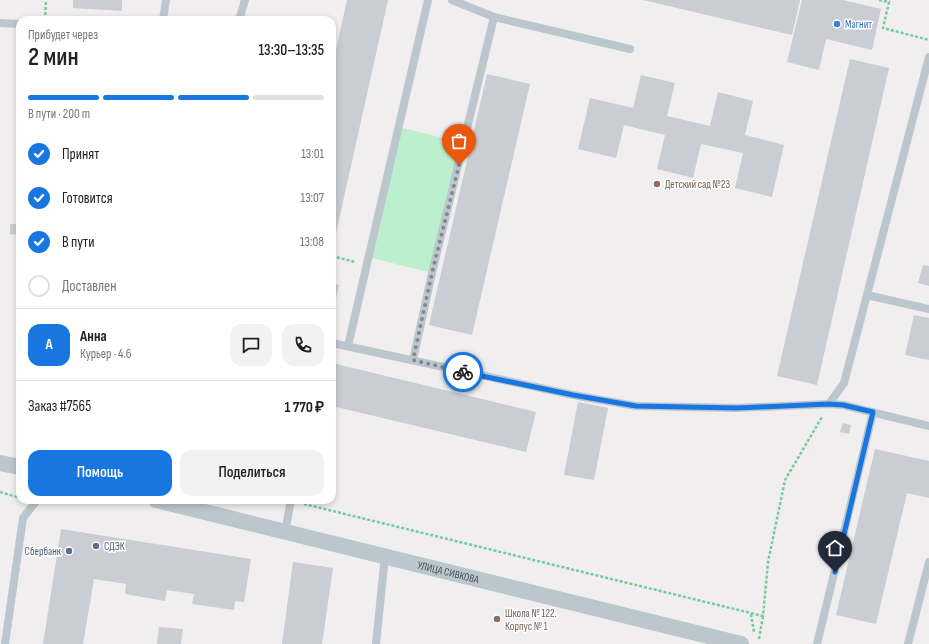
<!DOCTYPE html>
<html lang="ru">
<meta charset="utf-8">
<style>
:root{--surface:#fff;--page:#f2f2f2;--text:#222;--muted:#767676;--line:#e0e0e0;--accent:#1876e0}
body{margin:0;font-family:"Sofia Sans Condensed",sans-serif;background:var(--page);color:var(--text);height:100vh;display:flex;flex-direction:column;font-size:15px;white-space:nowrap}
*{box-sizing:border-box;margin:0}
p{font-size:13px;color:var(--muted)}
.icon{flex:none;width:22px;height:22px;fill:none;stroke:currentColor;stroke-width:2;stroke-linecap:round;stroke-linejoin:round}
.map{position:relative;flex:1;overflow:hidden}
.side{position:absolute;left:16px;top:16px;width:320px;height:488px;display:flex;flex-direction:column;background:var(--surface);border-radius:12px;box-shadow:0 2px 6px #0003}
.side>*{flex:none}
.pin{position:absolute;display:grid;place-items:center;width:34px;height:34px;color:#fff;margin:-41px -17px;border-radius:50% 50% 50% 0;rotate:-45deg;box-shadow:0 0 4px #0007}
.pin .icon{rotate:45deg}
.courier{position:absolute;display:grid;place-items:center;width:40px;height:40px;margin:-20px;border:3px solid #1876e0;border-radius:50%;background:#fff;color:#222;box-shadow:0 1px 5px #0007}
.overview em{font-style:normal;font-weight:600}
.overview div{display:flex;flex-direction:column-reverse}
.overview{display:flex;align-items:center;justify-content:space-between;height:68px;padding:0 12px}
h1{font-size:26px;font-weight:600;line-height:30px}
.bar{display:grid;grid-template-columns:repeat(4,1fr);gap:6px 4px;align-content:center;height:48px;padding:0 12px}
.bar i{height:5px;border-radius:3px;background:var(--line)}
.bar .current{background:var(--accent)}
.bar p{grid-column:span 4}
.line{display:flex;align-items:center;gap:10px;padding:0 12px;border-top:1px solid var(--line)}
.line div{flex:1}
.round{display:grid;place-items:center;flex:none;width:42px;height:42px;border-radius:12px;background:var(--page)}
ol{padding:0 12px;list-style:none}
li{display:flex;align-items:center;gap:12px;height:44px}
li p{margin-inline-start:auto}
li .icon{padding:4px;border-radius:50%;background:var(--accent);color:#fff;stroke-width:4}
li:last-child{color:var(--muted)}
li i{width:22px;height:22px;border:2px solid var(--line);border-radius:50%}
.action{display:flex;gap:8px;margin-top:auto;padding:8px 12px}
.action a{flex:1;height:46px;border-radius:12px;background:var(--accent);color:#fff;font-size:16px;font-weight:600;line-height:46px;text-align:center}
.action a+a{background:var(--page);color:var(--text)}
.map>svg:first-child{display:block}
</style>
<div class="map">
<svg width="929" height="644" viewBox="0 0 929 644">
<rect width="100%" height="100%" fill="#f0eeee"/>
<!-- green -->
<polygon fill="#bbefce" points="398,127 464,143 432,273 368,257"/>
<!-- building -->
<g fill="#cacdd3">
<polygon points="73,0 122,0 122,11 73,8"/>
<polygon points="347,0 388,0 334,242 332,241 332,68"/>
<polygon points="643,0 800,0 792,35"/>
<polygon points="802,0 843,0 881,9 872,50 826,39 819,70 787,62"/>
<polygon points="850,59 889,68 817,385 777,376"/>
<polygon points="487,74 530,84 472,335 429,325"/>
<polygon points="641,75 675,83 667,116 710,126 718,92 753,101 745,135 784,145 772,197 735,188 743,153 701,144 693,178 657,169 665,135 624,125 616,158 578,149 590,98 633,108"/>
<polygon points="18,196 20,197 20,235 10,234 10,224 16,224"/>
<polygon points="923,265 929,266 929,286 918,283"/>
<polygon points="332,283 339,285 333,312 332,312"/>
<polygon points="914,315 929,318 929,360 905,355"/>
<polygon points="332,363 536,412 526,452 332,406"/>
<polygon points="578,402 608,408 594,480 564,475"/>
<polygon points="843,423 851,425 849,434 840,432"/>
<polygon points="875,449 929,461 929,498 907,493 876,624 836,615"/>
<polygon points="61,529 251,559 244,602 235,601 234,610 192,604 194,594 167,590 165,601 125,594 126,584 94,579 83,644 43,644"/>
<polygon points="293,562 333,568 322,644 282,644"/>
<polygon points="159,627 183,629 181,644 157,644"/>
</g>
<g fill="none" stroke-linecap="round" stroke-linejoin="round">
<!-- path -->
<g stroke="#73cd9e" stroke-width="2.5" stroke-dasharray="3 2" stroke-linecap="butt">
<polyline points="879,0 889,2 883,28 929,40"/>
<polyline points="45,20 46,0"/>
<polyline points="332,256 355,262"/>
<polyline points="0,492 20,498"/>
<polyline points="304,504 763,616 768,562 785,480 822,417"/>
<polyline points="751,614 754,632"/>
<polyline points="759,639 763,616"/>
</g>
<!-- lane -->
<g stroke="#bcc6cd" stroke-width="8">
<polyline points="452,0 494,17 630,49"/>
<polyline points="163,20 166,0"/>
<polyline points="239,20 245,0"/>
<polyline points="0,23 20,24"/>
<polyline points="867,295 929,309"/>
<polyline points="332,343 573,395 636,406 737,408 829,404 843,405 929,426"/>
<polyline points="348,346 428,0"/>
<polyline points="413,360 432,273 494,17"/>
<polyline points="829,404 844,383 929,57"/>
<polyline points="285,532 291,500"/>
<polyline points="5,644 23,518 37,500"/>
<polyline points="376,644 385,556"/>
<polyline points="817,644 873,412"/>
<polyline points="908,644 929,562"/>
</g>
<!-- street -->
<g stroke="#bcc6cd" stroke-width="16">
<polyline points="0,463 20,467"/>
<path id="s1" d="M156 500 741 644"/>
</g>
</g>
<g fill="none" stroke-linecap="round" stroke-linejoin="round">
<!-- done -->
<polyline stroke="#82898e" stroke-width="4" stroke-dasharray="0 7.2" points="459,165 432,273 413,360 463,372"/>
<!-- route -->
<polyline stroke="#1876e0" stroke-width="5" points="463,372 573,395 636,406 737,408 829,404 843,405 873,412 835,572"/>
</g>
<!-- markers -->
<circle fill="#3f7fe0" stroke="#fff" stroke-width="1.5" cx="837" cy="24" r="4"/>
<g fill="#8d6e63" stroke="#fff" stroke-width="1.5">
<circle cx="657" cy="184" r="4"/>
<circle cx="497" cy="619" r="4"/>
</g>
<g fill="#5c6f8a" stroke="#fff" stroke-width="1.5">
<circle cx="96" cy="546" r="4"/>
<circle cx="69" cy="551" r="4"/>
</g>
<g text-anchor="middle" stroke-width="3" stroke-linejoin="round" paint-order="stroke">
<!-- shop labels -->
<g font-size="11" fill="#366cbe" stroke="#fff" text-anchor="start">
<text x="845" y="28">Магнит</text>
</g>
<!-- education labels -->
<g font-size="11" fill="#785e54" stroke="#fff" text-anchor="start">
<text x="665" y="188">Детский сад №23</text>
<text x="505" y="617">Школа № 122.<tspan x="505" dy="13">Корпус № 1</tspan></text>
</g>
<!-- service labels -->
<g font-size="11" fill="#4e5e75" stroke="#fff" text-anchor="start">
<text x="104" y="550">СДЭК</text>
<text x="61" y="555" text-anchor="end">Сбербанк</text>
</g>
<!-- street labels -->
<g font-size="11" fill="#46525b" stroke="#fff">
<text dy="4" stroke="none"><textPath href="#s1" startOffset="301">УЛИЦА СИВКОВА</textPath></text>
</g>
</g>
</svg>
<div class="pin" style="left:459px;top:165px;background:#ea580c"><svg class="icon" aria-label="bag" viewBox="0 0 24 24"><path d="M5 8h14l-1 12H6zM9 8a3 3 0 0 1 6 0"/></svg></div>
<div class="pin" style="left:835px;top:572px;background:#1f2937"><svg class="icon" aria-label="home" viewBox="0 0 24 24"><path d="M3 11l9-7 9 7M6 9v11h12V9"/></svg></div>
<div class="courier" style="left:463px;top:372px"><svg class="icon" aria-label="bike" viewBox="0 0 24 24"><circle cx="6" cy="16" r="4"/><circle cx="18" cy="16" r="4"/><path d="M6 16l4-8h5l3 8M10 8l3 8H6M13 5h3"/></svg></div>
<section class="side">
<div class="overview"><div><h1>2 мин</h1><p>Прибудет через</p></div><em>13:30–13:35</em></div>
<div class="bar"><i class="current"></i><i class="current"></i><i class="current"></i><i></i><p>В пути · 200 m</p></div>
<ol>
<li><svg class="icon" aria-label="check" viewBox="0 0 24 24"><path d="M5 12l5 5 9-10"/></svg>Принят<p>13:01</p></li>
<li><svg class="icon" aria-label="check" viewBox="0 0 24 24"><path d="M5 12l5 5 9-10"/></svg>Готовится<p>13:07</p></li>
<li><svg class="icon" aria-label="check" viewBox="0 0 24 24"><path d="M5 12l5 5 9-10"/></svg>В пути<p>13:08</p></li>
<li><i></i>Доставлен</li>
</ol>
<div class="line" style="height:72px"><b class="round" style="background:var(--accent);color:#fff">А</b><div><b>Анна</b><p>Курьер · 4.6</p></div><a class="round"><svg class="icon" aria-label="chat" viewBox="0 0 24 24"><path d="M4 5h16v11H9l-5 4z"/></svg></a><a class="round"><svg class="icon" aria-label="phone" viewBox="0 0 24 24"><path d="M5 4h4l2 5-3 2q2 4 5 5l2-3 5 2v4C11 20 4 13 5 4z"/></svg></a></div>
<div class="line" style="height:52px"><div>Заказ #7565</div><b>1 770 ₽</b></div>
<div class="action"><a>Помощь</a><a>Поделиться</a></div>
</section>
</div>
